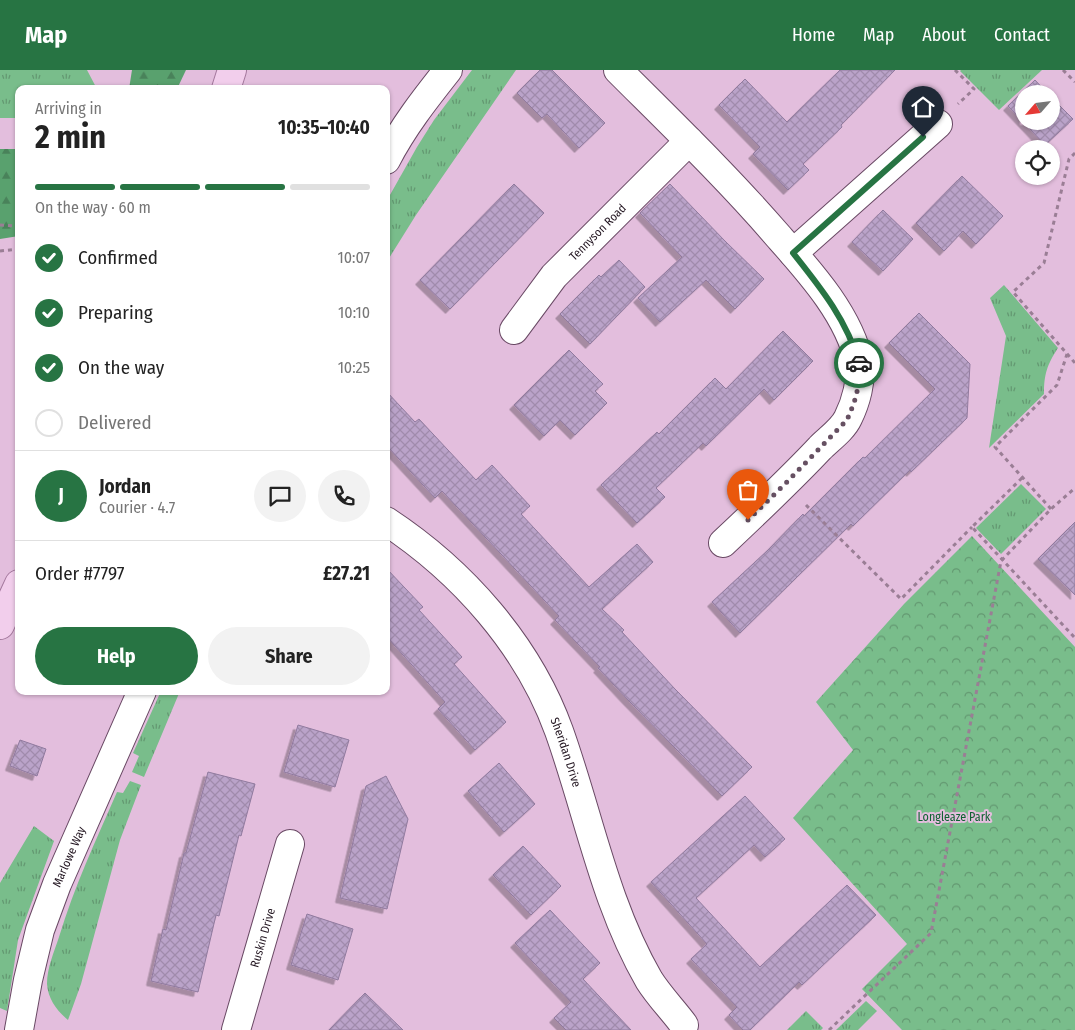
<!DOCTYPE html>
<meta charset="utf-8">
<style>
:root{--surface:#fff;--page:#f2f2f2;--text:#222;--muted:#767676;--line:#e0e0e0;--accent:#277443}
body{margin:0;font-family:"Fira Sans Condensed",sans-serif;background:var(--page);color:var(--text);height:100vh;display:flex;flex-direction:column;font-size:19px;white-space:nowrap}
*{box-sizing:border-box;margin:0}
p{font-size:16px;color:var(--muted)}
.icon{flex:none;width:28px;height:28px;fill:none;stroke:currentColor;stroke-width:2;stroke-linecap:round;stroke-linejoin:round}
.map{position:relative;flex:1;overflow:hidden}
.sheet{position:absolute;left:15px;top:15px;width:375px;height:610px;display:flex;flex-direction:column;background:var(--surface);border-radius:10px;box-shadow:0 1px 4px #0004}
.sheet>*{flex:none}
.needle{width:32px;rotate:242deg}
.controls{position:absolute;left:1015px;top:15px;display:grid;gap:10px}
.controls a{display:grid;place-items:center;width:45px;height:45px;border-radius:50%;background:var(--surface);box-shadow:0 1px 4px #0004;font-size:25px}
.pin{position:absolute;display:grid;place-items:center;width:42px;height:42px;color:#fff;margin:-51px -21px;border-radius:50% 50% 50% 0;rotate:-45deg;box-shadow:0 0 5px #0007}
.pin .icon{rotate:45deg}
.courier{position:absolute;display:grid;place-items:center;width:50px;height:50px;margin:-25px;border:4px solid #277443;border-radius:50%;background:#fff;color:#222;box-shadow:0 1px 6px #0007}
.head em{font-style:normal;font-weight:700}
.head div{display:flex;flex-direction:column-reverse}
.head{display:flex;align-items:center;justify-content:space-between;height:85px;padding:0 20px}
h1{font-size:32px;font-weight:700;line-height:38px}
.bar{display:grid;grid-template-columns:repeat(4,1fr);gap:8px 5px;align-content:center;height:60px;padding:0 20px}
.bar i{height:6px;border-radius:4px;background:var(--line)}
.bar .selected{background:var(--accent)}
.bar p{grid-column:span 4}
.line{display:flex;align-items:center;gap:12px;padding:0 20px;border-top:1px solid var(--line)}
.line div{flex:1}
.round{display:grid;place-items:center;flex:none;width:52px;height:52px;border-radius:26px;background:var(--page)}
ol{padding:0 20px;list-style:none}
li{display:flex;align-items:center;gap:15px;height:55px}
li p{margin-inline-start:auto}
li .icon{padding:5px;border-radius:50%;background:var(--accent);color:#fff;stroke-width:4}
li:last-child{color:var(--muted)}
li i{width:28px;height:28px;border:2px solid var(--line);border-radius:50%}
.action{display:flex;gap:10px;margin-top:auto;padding:10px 20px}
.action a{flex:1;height:58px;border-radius:30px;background:var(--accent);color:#fff;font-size:20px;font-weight:700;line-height:58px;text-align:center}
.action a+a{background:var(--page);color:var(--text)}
header{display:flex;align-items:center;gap:30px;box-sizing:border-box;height:70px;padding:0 25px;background:var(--accent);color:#fff}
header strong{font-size:24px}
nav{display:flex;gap:28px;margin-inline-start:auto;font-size:18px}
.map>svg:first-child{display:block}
</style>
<header>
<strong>Map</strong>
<nav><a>Home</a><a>Map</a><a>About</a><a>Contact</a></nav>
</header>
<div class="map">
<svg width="1075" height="960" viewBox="0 0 1075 960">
<defs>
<pattern id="grass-tufts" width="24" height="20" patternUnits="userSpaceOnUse" patternTransform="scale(1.25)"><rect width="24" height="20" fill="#79bd8b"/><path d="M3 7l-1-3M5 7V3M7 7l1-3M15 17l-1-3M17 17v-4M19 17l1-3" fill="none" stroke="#639871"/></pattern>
<pattern id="forest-firs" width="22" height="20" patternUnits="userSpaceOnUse" patternTransform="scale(1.25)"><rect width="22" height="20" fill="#59a16e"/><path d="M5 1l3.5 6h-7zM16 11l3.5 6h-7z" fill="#49825a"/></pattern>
<pattern id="park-crowns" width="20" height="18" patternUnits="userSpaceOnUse" patternTransform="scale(1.25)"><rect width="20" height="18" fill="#79bd8b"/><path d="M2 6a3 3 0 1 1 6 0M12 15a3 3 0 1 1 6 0" fill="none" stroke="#639871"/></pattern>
<pattern id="building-cross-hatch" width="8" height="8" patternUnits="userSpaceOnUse" patternTransform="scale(1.25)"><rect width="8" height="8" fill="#baa3c9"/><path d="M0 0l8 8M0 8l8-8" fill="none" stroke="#a08bac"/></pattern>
<filter id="shadow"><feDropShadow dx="-4.5" dy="4.5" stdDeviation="0" flood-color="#0004"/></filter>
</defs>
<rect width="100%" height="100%" fill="#e3bedd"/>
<!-- grass -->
<g fill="url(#grass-tufts)">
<polygon points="0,0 87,0 97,19 19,19 19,48 0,48"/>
<polygon points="472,0 516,0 416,145 386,193 386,132 417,77 434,50"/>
<polygon points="961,0 1042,0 999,40 960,1"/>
<path d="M1004 215 1058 278C1047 295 1044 304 1044 324L989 378 1006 266 990 228Z"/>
<polygon points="1021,414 1046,439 1001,484 976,458"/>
<polygon points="161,621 180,621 144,707 132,702 139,686 133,683"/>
<path d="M130 711 141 715 120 770 81 914 68 950C57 941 48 929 47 914 47 898 54 882 59 867 74 817 96 770 117 722L123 723Z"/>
<polygon points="34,756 54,771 18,870 7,941 0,938 0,813"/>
<polygon points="866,931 877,941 858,960 836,960"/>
<polygon points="806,941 823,958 821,960 787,960"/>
</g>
<!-- forest -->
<g fill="url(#forest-firs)">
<polygon points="132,0 186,0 177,19 129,19"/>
<polygon points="0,79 19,79 19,166 0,169"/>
</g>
<!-- park -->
<polygon fill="url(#park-crowns)" points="972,466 1075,577 1075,960 902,960 862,919 907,874 793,748 853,680 816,632 904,534"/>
<!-- building -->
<g fill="url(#building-cross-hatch)" stroke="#907a9e" filter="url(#shadow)">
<polygon points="540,0 552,0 605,53 579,78 547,44 542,48 517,23"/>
<polygon points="840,0 895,0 841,55 842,57 803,94 809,100 788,120 753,84 760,77 719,35 745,9 787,52"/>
<polygon points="1035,10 1048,24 1024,24 1024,51 1051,51 1051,27 1073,49 1045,75 1008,36"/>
<polygon points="962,106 1003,146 976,174 963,161 944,181 916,153"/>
<polygon points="514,114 544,143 450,239 420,210"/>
<polygon points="670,114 725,171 764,209 735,239 706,210 660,252 638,228 682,187 640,143"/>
<polygon points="883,140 913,169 883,201 852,172"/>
<polygon points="619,190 645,217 590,274 560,244 599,205 601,207"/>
<polygon points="919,243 970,294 967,348 911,402 910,400 853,456 851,454 740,563 712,532 768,480 803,444 804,446 863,387 865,388 935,319 889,273"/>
<polygon points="783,261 813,291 774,330 764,319 706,376 703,373 656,418 665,427 637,453 601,415 657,362 659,364 715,308 726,319"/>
<polygon points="569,280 603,314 595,321 607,333 575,365 560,350 544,366 514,335"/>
<polygon points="386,321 415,352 419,349 476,410 492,395 530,436 521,444 589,517 637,474 653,492 602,539 624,560 622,562 675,619 752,697 722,726 629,631 598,598 600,597 555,550 559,546 442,421 435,428 386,375"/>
<polygon points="1075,452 1075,525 1038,489"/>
<polygon points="386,498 423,537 419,540 462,587 454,594 506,652 475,680 438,639 445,632 386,566"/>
<polygon points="298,655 349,670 335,717 284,702"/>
<polygon points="20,670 46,679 37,706 10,696"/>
<polygon points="499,693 535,734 504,762 468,721"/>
<polygon points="208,702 255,714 241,766 239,765 219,846 216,845 198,922 151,911 163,859 166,860 184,783 186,783"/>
<polygon points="386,706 408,749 387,839 340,828 366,716"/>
<polygon points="745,726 785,769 765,787 754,775 696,828 760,897 847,815 876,845 802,915 799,912 750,960 743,960 729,945 737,937 691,889 707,874 651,812"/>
<polygon points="523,776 561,816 531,845 493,805"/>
<polygon points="550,840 600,893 583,909 631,960 566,960 554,948 571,932 515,873"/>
<polygon points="307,844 353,859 338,910 291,895"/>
<polygon points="365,923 403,960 329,960"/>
</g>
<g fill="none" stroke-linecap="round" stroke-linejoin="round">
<defs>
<g id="minor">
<path d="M618 0C673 55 728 108 778 166 809 201 850 246 859 293 862 310 856 332 848 348 843 359 829 369 820 378 789 411 756 442 723 473"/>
<path d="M386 90C403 57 425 29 448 0"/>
<polyline points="793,183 938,54"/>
<path id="s1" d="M514 260 554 206 689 71"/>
<path id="s2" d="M386 451C462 501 528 575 559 661 589 745 604 832 649 910 659 926 673 940 684 955"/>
<path id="s3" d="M19 960 28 910 40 860 57 814 142 621"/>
<path id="s4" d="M236 960 290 774"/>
</g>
<g id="major">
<polyline points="226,19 232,0"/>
<polyline points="0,555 19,514"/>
</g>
</defs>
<!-- minor casing -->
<use href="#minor" stroke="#694964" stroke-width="30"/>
<!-- major casing -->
<use href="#major" stroke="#a4789d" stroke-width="30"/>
<!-- path -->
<g stroke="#9a7e95" stroke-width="3" stroke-dasharray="4 4" stroke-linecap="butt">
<polyline points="955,0 974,19 958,34"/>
<polyline points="1063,0 1075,12"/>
<polyline points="1075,83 1069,89 1044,193 1013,222 1075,293"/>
<polyline points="0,155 19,156"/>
<polyline points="0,181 19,179"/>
<polyline points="1022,408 972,457 1075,568"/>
<polyline points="806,435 901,529 972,457"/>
<polyline points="1051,439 995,377 1057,315 1067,284"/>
<polyline points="829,960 931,863 1001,491 1051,439 1075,418"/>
</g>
<!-- minor -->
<use href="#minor" stroke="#fff" stroke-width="28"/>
<!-- major -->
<use href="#major" stroke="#f2ceec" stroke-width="28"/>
</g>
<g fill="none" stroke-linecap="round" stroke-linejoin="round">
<!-- done -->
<polyline stroke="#665062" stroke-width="5" stroke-dasharray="0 9" points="748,450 785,414 847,350 854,333 859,314 859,293"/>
<!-- route -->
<path stroke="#277443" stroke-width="6" d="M859 293C847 250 820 217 793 183L923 67"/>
</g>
<g text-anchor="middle" stroke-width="4" stroke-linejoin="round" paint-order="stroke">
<!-- street labels -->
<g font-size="12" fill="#221520" stroke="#e3bedd">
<text dy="4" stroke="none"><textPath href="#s1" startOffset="129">Tennyson Road</textPath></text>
<text dy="4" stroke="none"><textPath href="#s2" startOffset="299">Sheridan Drive</textPath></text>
<text dy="4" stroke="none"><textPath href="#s3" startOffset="181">Marlowe Way</textPath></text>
<text dy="4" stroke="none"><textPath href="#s4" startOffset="96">Ruskin Drive</textPath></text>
</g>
<!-- park labels -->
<g font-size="12" fill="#0f6232" stroke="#e3bedd">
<text x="954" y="751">Longleaze Park</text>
</g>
</g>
</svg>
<div class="controls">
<a><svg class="needle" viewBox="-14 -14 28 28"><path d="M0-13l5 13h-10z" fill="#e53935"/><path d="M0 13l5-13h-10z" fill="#767676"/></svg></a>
<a><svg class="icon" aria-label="locate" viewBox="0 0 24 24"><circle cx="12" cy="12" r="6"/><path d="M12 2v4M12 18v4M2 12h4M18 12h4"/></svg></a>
</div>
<div class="pin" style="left:748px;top:450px;background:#ea580c"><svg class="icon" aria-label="bag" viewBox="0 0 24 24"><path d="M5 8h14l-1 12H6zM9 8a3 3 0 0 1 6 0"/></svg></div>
<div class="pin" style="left:923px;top:67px;background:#1f2937"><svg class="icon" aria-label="home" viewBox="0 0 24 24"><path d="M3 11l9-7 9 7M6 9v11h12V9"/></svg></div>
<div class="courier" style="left:859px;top:293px"><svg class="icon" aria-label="car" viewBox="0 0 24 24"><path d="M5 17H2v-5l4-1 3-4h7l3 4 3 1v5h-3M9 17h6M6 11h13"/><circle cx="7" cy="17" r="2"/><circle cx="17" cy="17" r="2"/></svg></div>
<section class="sheet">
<div class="head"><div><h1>2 min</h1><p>Arriving in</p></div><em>10:35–10:40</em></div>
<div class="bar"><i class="selected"></i><i class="selected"></i><i class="selected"></i><i></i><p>On the way · 60 m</p></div>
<ol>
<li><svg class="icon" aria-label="check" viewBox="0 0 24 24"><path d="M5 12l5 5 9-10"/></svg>Confirmed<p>10:07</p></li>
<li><svg class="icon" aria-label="check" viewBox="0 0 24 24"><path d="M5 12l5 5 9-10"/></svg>Preparing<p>10:10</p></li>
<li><svg class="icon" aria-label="check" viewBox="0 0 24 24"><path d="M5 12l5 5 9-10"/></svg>On the way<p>10:25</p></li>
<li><i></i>Delivered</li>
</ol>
<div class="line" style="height:90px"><b class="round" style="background:var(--accent);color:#fff">J</b><div><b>Jordan</b><p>Courier · 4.7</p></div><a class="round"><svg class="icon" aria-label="chat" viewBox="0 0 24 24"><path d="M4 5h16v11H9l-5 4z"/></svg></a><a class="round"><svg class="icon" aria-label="phone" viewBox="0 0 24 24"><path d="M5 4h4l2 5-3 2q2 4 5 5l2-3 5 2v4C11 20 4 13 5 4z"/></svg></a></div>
<div class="line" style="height:65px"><div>Order #7797</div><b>£27.21</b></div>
<div class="action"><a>Help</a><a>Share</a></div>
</section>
</div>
